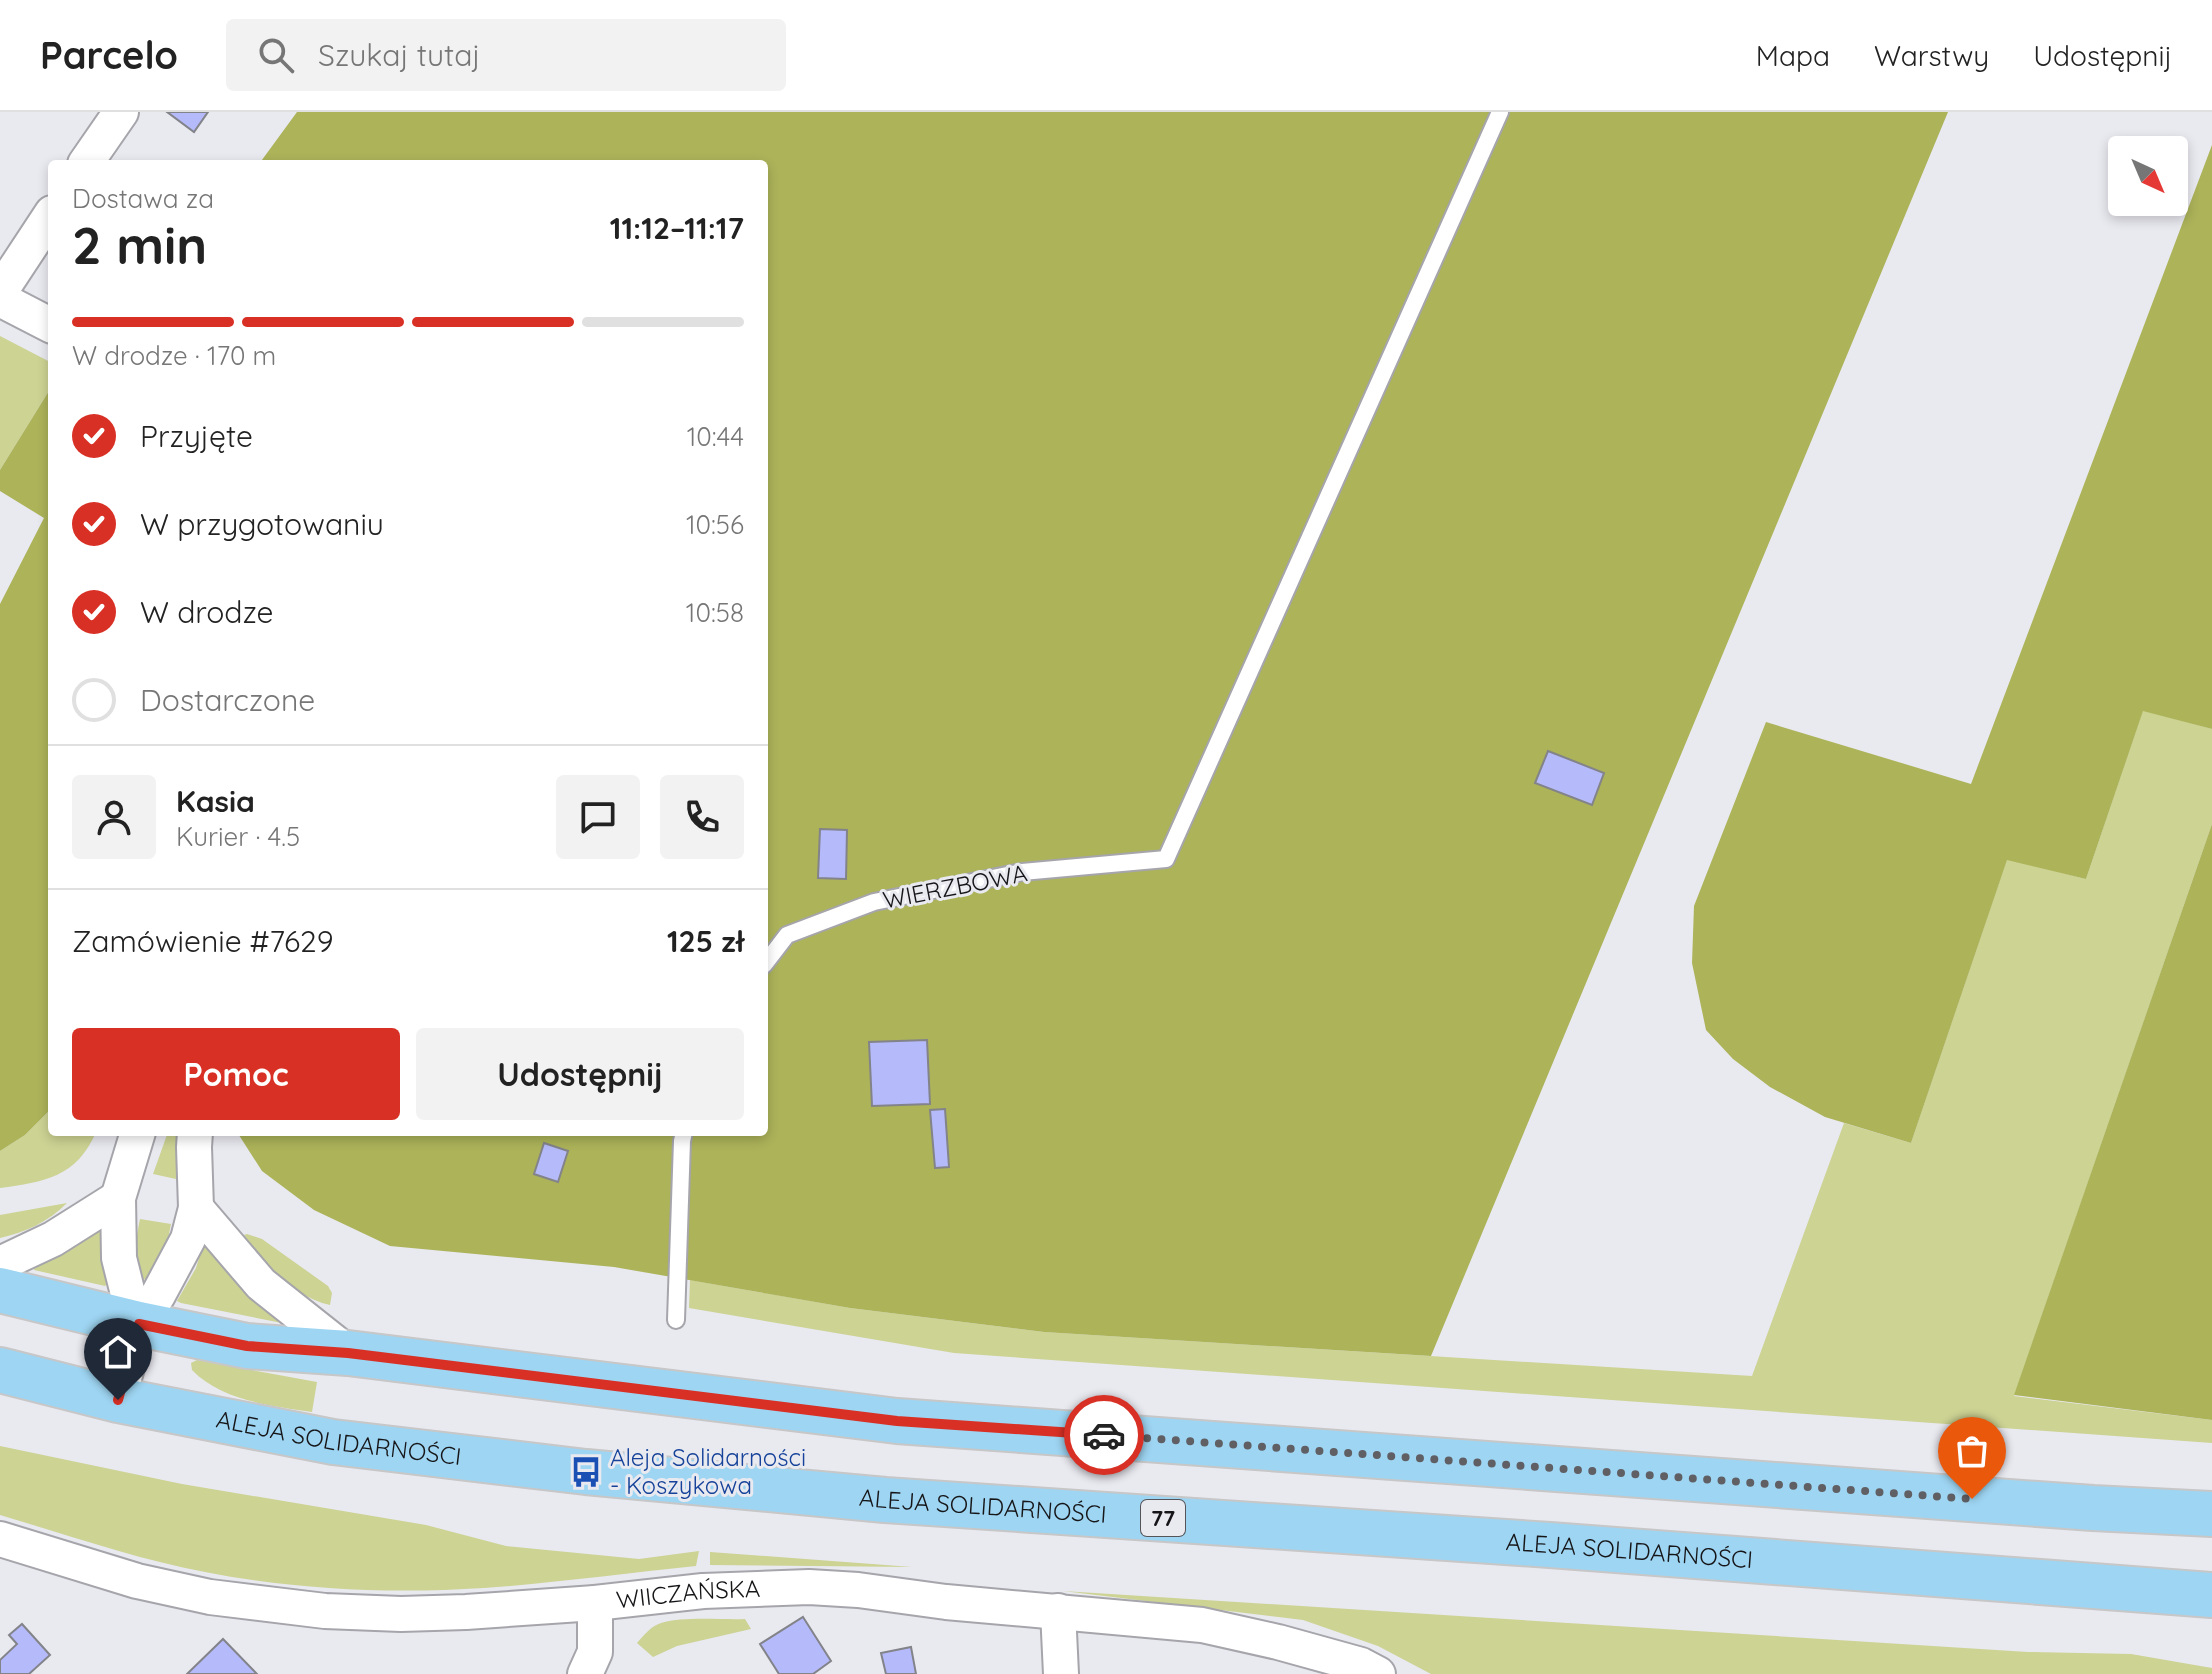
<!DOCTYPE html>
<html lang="pl">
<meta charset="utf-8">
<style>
:root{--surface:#fff;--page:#f2f2f2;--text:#222;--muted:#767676;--line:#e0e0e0;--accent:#d93025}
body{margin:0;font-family:Quicksand,sans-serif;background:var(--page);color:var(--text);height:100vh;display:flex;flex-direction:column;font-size:30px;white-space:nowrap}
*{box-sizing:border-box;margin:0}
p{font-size:26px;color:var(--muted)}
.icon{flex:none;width:44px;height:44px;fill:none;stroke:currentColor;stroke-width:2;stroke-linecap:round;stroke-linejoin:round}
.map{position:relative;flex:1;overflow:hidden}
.details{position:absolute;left:48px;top:48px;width:720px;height:976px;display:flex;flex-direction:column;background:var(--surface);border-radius:8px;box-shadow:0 4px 12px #0003}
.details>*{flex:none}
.needle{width:52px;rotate:136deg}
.buttons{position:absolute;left:2108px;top:24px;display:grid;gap:16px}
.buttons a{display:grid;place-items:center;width:80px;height:80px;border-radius:8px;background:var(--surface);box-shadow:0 4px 12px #0003;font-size:40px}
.pin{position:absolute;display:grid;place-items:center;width:68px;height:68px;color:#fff;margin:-82px -34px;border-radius:50% 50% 50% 0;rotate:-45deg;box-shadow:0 0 8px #0007}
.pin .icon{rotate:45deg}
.courier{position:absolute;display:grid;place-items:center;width:80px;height:80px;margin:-40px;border:6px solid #d93025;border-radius:50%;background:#fff;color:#222;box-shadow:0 2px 10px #0007}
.overview em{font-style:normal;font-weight:700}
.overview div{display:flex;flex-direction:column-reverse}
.overview{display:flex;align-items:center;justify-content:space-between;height:136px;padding:0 24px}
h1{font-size:52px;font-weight:700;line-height:60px}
.bar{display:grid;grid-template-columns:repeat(4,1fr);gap:12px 8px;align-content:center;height:96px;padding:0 24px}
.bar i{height:10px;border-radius:6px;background:var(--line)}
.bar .on{background:var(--accent)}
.bar p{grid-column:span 4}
.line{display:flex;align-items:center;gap:20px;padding:0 24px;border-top:2px solid var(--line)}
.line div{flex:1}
.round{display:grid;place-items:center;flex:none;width:84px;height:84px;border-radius:8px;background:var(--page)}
ol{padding:0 24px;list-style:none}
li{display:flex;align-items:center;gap:24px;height:88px}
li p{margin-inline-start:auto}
li .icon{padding:8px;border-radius:50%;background:var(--accent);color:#fff;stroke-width:4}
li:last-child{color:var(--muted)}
li i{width:44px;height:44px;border:4px solid var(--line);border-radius:50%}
.primary-button{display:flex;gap:16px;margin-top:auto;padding:16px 24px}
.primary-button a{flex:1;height:92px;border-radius:8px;background:var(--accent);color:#fff;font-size:32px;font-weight:700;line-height:92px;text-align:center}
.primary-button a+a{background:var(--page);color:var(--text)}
header{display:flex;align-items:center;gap:48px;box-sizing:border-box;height:112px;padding:0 40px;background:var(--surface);border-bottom:2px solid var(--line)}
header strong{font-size:38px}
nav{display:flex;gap:44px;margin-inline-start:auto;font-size:28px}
.search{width:560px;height:72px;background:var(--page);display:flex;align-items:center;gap:20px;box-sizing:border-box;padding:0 28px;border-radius:8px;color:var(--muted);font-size:30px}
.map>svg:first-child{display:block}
</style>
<header>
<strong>Parcelo</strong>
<div class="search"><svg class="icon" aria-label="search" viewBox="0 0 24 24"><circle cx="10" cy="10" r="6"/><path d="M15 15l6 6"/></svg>Szukaj tutaj</div>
<nav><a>Mapa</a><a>Warstwy</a><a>Udostępnij</a></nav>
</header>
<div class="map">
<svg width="2212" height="1562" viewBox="0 0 2212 1562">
<rect width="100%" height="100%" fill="#e9e9f0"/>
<!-- green -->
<g fill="#cdd393">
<polygon points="0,224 52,251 52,274 0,358"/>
<polygon points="2143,598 2212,617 2212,712 2014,1284 2212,1308 2212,1331 954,1241 689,1196 690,1168 850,1196 1044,1220 1752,1264 1844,1011 1911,1031 2007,747 2086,767"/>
<path d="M52 996V1020H96C77 1065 44 1070 0 1076V1039L25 1023Z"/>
<polygon points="168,1020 177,1020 176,1067 153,1062"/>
<path d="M67 1091C48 1110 26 1120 0 1126V1103Z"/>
<path d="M140 1107 171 1112 167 1132 148 1168 142 1167C131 1149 136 1127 140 1107Z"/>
<polygon points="101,1108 107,1172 105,1174 34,1158 35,1155 70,1137"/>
<path d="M247 1122 262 1127 328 1174 332 1181 330 1193C295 1186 264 1151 244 1123Z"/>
<polygon points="205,1127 287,1212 181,1191 177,1189 196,1156"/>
<path d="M197 1248 317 1270 312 1300C272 1294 222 1289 192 1258L191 1251Z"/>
<path d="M0 1334 182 1372 426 1413 506 1434 639 1447 699 1439 696 1454C626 1461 555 1471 484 1476 392 1482 296 1478 205 1460 136 1447 68 1423 0 1403Z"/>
<polygon points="710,1440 912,1455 710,1453"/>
<polygon points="1063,1479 2028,1540 2131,1542 2212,1556 2212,1562 1431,1562 1378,1534 1303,1508"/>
<path d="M745 1507 751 1517 677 1534 653 1545 637 1531C644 1523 651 1514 661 1511 685 1504 720 1508 745 1507Z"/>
</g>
<!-- forest -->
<g fill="#acb359">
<polygon points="297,0 1948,0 1431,1244 1044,1220 850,1196 614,1155 390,1134 314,1098 262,1059 237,1020 764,1020 764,52 259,52"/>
<polygon points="2212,33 2212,617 2143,599 2086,767 2007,748 1911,1031 1825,1005 1770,975 1733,947 1706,918 1692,851 1694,794 1766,610 1971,672"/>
<polygon points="52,274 52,996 25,1023 0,1039 0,492 44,406 0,379 0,358"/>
<polygon points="2212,712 2212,1308 2014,1283"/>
</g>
<!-- building -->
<g fill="#b5bafb" stroke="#83838a" stroke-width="2">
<polygon points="167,0 208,0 194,20"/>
<polygon points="1548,639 1604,661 1592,693 1535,671"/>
<polygon points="820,717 847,718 846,767 818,766"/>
<polygon points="927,928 930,992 872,994 869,930"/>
<polygon points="945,997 949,1055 935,1056 930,998"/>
<polygon points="544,1031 568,1039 558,1070 534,1062"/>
<polygon points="803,1505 831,1549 813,1562 779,1562 760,1532"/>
<polygon points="22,1512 50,1543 29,1562 0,1562 0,1548 17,1532 9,1523"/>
<polygon points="223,1527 257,1562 187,1562"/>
<polygon points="911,1535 916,1562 886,1562 881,1541"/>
</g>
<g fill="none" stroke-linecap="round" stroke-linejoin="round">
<defs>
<g id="lane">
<polyline points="764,853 787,823 874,790 1022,760 1166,747 1500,0"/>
<polyline points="676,1208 682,1029 684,1020"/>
</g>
<g id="street">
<polyline points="85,52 121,0"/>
<polyline points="0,180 52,101"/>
<polyline points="0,187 52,214"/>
<polyline points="138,1020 118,1086 119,1146 127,1178 139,1212"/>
<polyline points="196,1096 261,1172 348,1241"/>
<polyline points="0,1152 53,1127 118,1086"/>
<polyline points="118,1288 139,1212 158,1183 188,1127 196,1096 194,1035 195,1020"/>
<path id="s1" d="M0 1427 137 1469 210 1485 325 1499 401 1502 466 1500 595 1491 703 1479 809 1475 858 1478 946 1490 1202 1513 1278 1530 1361 1553 1378 1562"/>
<polyline points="1058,1499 1061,1562"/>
<polyline points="585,1562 595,1540 595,1491"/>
</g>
<g id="highway">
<polyline points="0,1178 139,1212 247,1234 348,1241 897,1309 2093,1396 2212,1402"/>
<path id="s2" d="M0 1258 118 1288 333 1330 586 1360 885 1388 1550 1433 2212 1483"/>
</g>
</defs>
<!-- lane casing -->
<use href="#lane" stroke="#a5a5ab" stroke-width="20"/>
<!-- street casing -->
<use href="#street" stroke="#a5a5ab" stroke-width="38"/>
<!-- highway casing -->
<use href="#highway" stroke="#c7c7c8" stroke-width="48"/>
<!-- lane -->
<use href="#lane" stroke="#fff" stroke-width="16"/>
<!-- street -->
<use href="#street" stroke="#fff" stroke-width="34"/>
<!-- highway -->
<use href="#highway" stroke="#9ed5f2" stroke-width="44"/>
</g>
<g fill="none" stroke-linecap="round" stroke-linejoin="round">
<!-- done -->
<polyline stroke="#605f64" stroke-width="8" stroke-dasharray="0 14.4" points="1104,1323 1972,1387"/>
<!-- route -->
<polyline stroke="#d93025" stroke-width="10" points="118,1288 139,1212 247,1234 348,1241 897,1309 1104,1323"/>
</g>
<!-- icons -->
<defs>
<symbol id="bus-bare" viewBox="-9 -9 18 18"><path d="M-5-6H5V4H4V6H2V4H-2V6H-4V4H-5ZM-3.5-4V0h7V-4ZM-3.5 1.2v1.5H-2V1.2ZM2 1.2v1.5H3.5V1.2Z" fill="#1a4fb4" stroke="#e9e9f0" stroke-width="2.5" paint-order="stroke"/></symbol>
</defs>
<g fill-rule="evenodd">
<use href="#bus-bare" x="564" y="1338" width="44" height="44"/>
</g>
<g text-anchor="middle" stroke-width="6" stroke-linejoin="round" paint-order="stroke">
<!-- shield labels -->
<rect fill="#e9e9f0" stroke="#555559" stroke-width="2" x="1141" y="1388" width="44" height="36" rx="6"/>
<g font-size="22" font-weight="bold" fill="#161518">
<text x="1163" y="1414">77</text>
</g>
<!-- street labels -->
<g font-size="24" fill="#161518" stroke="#e9e9f0">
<text transform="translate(955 775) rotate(-11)" y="8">WIERZBOWA</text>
<text dy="8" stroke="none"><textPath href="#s2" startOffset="346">ALEJA SOLIDARNOŚCI</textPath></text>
<text dy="8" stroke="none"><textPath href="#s2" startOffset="994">ALEJA SOLIDARNOŚCI</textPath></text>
<text dy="8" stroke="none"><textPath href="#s2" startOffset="1642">ALEJA SOLIDARNOŚCI</textPath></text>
<text dy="8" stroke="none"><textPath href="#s1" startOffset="698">WIICZAŃSKA</textPath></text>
</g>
<!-- transit labels -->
<g font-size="24" fill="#164399" stroke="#e9e9f0" text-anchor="start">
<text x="610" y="1354">Aleja Solidarności<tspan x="610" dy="28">- Koszykowa</tspan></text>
</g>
</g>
</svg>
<div class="buttons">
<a><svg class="needle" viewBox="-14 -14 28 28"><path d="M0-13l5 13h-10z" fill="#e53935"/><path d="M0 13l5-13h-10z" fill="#767676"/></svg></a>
</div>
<div class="pin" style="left:1972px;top:1387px;background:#ea580c"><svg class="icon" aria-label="bag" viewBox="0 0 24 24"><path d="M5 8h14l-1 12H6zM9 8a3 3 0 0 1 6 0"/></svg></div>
<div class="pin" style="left:118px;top:1288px;background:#1f2937"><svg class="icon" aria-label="home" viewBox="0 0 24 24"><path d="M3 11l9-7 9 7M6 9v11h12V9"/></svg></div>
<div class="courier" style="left:1104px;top:1323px"><svg class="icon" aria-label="car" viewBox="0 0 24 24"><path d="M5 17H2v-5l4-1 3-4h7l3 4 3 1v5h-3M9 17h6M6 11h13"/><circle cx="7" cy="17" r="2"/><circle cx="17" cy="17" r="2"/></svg></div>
<section class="details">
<div class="overview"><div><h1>2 min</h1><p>Dostawa za</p></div><em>11:12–11:17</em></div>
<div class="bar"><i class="on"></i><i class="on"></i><i class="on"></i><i></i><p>W drodze · 170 m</p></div>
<ol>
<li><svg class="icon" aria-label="check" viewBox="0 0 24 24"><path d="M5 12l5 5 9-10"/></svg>Przyjęte<p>10:44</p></li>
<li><svg class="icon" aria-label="check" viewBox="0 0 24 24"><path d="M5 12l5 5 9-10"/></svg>W przygotowaniu<p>10:56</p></li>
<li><svg class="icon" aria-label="check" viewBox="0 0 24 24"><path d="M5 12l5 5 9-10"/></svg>W drodze<p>10:58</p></li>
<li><i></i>Dostarczone</li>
</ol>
<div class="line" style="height:144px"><a class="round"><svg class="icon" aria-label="person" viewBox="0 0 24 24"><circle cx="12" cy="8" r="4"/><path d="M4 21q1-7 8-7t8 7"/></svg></a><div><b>Kasia</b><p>Kurier · 4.5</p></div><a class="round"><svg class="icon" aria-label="chat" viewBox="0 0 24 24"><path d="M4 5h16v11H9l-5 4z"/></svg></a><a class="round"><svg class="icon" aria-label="phone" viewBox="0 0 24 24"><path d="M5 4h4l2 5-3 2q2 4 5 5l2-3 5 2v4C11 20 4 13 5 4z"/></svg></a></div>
<div class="line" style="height:104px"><div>Zamówienie #7629</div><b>125 zł</b></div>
<div class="primary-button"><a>Pomoc</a><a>Udostępnij</a></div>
</section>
</div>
